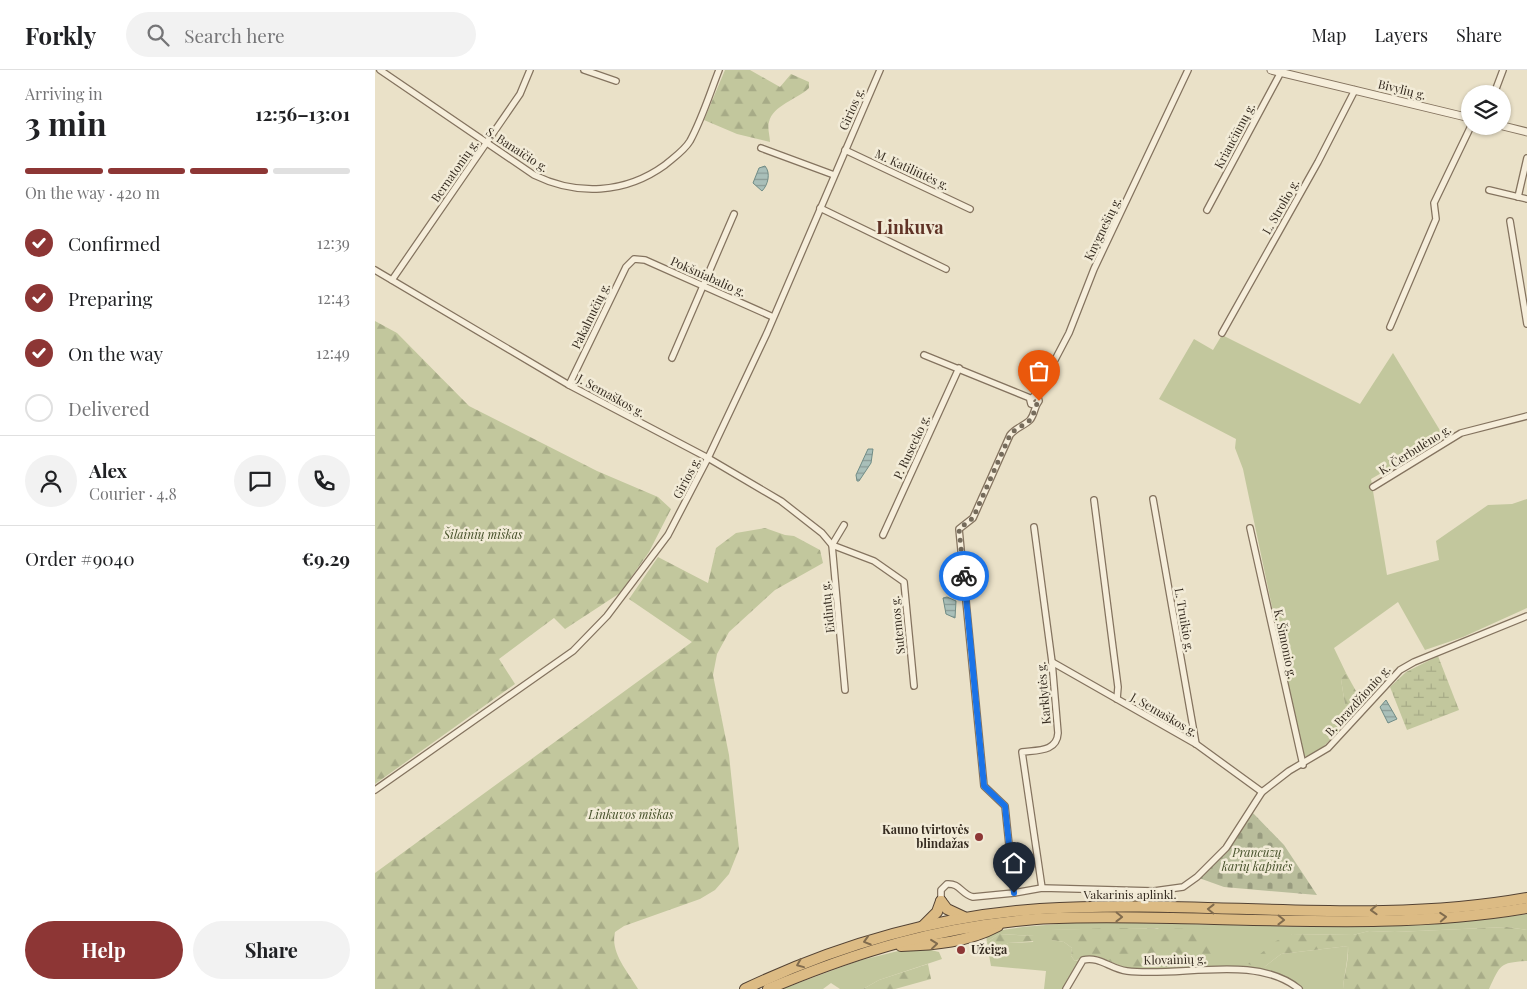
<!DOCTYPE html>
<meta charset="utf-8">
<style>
:root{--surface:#fff;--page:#f2f2f2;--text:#202124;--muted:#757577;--line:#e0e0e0;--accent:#8d3635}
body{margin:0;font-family:"Playfair Display",serif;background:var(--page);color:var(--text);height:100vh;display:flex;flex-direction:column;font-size:19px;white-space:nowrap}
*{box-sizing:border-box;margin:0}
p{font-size:16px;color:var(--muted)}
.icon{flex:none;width:28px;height:28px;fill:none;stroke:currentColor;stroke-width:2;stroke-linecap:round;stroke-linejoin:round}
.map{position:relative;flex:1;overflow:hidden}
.details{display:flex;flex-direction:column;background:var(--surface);width:375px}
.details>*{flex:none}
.fabs{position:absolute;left:1086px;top:15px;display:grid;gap:10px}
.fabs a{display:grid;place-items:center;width:50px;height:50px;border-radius:50%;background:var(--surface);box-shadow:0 1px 4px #0004;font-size:25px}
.pin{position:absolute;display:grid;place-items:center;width:42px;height:42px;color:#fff;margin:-51px -21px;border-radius:50% 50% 50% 0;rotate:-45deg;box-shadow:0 0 5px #0007}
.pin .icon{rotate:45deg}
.courier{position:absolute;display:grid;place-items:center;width:50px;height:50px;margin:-25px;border:4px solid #1a73e8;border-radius:50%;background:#fff;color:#222;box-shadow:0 1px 6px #0007}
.head em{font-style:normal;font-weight:700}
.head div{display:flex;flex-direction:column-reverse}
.head{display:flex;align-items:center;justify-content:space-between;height:85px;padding:0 25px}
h1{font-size:32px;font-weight:700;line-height:38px}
.bar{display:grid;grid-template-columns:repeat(4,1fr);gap:8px 5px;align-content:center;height:60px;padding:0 25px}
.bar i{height:6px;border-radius:4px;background:var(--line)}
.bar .on{background:var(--accent)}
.bar p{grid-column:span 4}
.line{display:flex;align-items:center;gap:12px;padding:0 25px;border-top:1px solid var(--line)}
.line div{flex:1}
.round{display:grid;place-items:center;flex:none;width:52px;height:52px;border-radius:26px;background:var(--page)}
ol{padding:0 25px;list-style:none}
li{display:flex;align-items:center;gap:15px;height:55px}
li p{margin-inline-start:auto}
li .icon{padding:5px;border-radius:50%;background:var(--accent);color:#fff;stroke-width:4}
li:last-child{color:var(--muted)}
li i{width:28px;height:28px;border:2px solid var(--line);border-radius:50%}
.button{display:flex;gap:10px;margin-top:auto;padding:10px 25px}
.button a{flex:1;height:58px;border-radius:30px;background:var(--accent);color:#fff;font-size:20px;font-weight:700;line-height:58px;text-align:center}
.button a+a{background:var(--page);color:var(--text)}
header{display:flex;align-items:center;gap:30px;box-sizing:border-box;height:70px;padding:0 25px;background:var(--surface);border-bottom:1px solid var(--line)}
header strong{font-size:24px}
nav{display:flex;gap:28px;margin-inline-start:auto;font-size:18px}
.search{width:350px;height:45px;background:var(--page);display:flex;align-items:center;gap:12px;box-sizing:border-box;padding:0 18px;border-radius:28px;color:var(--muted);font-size:19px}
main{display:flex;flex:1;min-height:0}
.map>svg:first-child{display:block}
</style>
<header>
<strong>Forkly</strong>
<div class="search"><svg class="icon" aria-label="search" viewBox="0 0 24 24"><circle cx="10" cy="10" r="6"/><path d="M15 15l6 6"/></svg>Search here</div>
<nav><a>Map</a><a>Layers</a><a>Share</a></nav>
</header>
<main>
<section class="details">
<div class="head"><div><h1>3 min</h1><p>Arriving in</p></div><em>12:56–13:01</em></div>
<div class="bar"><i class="on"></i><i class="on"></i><i class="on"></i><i></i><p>On the way · 420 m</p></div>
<ol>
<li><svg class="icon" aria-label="check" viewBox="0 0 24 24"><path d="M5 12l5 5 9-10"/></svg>Confirmed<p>12:39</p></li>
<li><svg class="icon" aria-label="check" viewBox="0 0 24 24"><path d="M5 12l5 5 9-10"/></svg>Preparing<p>12:43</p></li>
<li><svg class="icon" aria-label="check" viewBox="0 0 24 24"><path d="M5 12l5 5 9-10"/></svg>On the way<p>12:49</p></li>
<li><i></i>Delivered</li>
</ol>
<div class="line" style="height:90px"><a class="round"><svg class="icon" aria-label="person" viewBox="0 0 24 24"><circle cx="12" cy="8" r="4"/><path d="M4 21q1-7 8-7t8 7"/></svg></a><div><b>Alex</b><p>Courier · 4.8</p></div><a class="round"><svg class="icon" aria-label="chat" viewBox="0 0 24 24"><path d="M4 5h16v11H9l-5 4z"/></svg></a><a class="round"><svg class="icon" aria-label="phone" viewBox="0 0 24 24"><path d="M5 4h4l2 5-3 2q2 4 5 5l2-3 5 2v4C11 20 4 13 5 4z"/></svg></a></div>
<div class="line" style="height:65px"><div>Order #9040</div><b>€9.29</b></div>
<div class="button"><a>Help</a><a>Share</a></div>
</section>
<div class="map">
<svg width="1152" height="919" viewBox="0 0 1152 919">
<defs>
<pattern id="forest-firs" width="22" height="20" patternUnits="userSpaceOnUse" patternTransform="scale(1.25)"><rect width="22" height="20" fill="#c2c79d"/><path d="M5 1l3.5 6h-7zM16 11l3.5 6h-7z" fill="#a7ab87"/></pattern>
<pattern id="wetland-marsh" width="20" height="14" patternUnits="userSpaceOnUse" patternTransform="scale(1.25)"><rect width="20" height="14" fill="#c2c79d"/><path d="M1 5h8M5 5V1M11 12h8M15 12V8" fill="none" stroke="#a7ab87"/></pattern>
<pattern id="cemetery-stones" width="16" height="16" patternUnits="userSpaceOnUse" patternTransform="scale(1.25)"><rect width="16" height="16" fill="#b9bd9b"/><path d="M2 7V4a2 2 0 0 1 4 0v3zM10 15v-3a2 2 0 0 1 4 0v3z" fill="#979a7e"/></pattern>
<pattern id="water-rules" width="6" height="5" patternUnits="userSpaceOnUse" patternTransform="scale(1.25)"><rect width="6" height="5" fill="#a9bfb9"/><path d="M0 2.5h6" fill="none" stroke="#8a9b96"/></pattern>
</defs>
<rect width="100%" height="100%" fill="#eae1c8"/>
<!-- grass -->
<g fill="#c2c79d">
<polygon points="847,265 985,334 1018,283 1069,367 996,409 1012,505 1064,490 1061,471 1113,435 1137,434 1152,429 1152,538 1088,567 1050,580 1023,532 959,578 971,603 966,609 972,648 975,649 950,675 932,688 928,684 868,399 860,378 861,369 784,329 819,269 838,280"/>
<path d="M1152 844V860L1132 857 1020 862 994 861 978 865 917 864 888 898 906 884 973 876C973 892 969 904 968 919H927L917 911 890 901 808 899V888L783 858 676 860 677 870 689 872 697 878 696 886 700 891 704 890 687 919H669L671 901 616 896 614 885 633 873 658 872 659 866 624 864 612 872 611 865 614 862 648 857 694 853C847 851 1001 867 1152 844Z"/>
<polygon points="535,878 548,878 564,882 567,889 504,910 488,919 465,919 456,913 448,919 407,919 483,891"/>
</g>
<!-- forest -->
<g fill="url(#forest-firs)">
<path d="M350 0H375L405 17 416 4 434 12V18C423 29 398 35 394 52 392 57 395 66 395 72L362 64 329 50Z"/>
<polygon points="0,251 22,263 94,336 222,401 283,427 296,439 274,482 245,523 190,559 179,548 124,589 140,614 0,714"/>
<path d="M390 458 410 465 419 466 445 480 448 493 400 520 354 562 342 584 338 605 354 685 364 779 354 804 340 820 325 829 249 856 240 862C235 883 253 902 263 919H0V803L317 572 254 529 283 487 333 513 341 478 361 463Z"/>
<polygon points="971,603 987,632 975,649 972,648 966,609"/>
<path d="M1132 857 1152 860V891C1124 893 1126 894 1114 919H968C969 904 974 891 973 876L906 884 888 898 873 894 901 871 917 864 978 865 994 861 1020 862Z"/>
<polygon points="739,858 840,859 840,887 808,888 808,899 753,899 722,886 711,886 700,891 696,886 697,878 689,872 677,870 675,868 676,860"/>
<polygon points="624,864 659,866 660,871 633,873 622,882 614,885 612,872"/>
<polygon points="553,894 556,909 520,919 488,919 504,910"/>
</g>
<!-- wetland -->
<polygon fill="url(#wetland-marsh)" points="1063,586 1084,640 1032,660 1015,617 1031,602"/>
<!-- cemetery -->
<polygon fill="url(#cemetery-stones)" points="877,742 909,775 942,825 849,817 824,808 854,777"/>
<!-- water -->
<g fill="url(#water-rules)" stroke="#708c86">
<path d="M390 96C396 103 393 115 387 121L378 113 384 98Z"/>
<polygon points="493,379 498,379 496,393 484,411 482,411 481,405"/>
<polygon points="572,527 581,531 580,548 571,544 568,528"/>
<polygon points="1011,630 1022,649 1013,653 1005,637"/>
</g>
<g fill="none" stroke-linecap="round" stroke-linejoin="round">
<defs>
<g id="minor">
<path d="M5 0 159 105C202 126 250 124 290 95 298 88 309 81 315 71 327 49 335 23 344 0"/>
<polyline points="209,0 241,11"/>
<polyline points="1119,24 1128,0"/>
<polyline points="386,78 459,105"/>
<polyline points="470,80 595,139"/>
<polyline points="1114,120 1152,129"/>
<polyline points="1143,127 1152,88"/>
<polyline points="445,138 571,199"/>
<polyline points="832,140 906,2"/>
<polyline points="1135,151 1152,254"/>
<polyline points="0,200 194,315 333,388 406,431 447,463 457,475 499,491 529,512 539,616"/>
<polyline points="17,210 145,24 155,0"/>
<polyline points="1015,257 1061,149 1059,133 1096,56"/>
<polyline points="847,263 943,92 980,20"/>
<polyline points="549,285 655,328"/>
<polyline points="297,288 359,144"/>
<polyline points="194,315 251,197 259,189 270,190 398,247"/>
<polyline points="661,326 694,263 719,199 813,0"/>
<polyline points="998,417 1086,363 1152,346"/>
<polyline points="778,429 821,674"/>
<polyline points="719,430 743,617 742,629"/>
<polyline points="469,455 457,475 470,620"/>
<path d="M659 457 677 592 683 663C682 682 662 680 647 682L667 818"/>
<polyline points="875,458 928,695"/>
<polyline points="508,465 584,298"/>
<polyline points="677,592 821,674 887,722"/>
<polyline points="0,720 198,581 232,546 293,465 333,388 392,263 505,0"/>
<polyline points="639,823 667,818 779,821 808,817 822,807 851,778 887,722 914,701 953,678 1025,600 1039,592 1152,546"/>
<path d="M566 831V820L572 814C585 813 586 824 598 827L639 823 630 736 609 716 584 459 598 448 635 365C640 358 649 356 655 350 660 344 659 337 664 331L663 327 660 325 655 330 656 334 660 335"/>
<path d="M691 919 708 890C725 886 735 899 752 901 804 908 880 883 924 919"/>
</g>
<g id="tertiary">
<polyline points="896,0 1095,48"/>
<polyline points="1128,56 1152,62"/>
</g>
<g id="trunk">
<polyline points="566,831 572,839 589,847"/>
<polyline points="548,856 562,842 566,831"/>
<path d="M526 876C560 875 593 872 623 856"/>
<path d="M370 919C463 875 562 846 665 839 827 828 991 857 1152 828"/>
<path d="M393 919C484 881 562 857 661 849 706 846 751 847 797 848 914 850 1036 858 1152 838"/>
</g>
</defs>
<!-- minor casing -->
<use href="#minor" stroke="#84735f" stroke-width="8"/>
<!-- tertiary casing -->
<use href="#tertiary" stroke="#84735f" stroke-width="9"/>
<!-- trunk casing -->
<use href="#trunk" stroke="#534233" stroke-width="12"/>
<!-- minor -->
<use href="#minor" stroke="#f6eedb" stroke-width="5.5"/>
<!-- tertiary -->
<use href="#tertiary" stroke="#f6eedb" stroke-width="7"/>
<!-- trunk -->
<use href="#trunk" stroke="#dcbb84" stroke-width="10"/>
</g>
<!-- one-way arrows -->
<defs><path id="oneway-chevron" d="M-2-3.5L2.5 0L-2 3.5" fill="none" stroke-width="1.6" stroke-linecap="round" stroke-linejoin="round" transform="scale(1.25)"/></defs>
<g stroke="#816c4e">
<use href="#oneway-chevron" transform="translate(836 839) rotate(-179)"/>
<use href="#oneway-chevron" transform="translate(999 840) rotate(178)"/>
<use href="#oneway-chevron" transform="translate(744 847) rotate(1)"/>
<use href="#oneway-chevron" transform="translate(1068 847) rotate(-4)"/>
<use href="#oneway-chevron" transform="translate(906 850) rotate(1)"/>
<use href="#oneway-chevron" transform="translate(492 871) rotate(163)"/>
<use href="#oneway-chevron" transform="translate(559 874) rotate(-6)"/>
<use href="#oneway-chevron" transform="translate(425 894) rotate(158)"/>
</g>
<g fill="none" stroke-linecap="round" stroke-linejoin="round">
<!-- done -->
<path stroke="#756b5b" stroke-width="5" stroke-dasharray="0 9" d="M589 506 584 459 598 448 635 365C640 358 649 356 655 350 660 344 659 337 664 331"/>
<!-- route -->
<polyline stroke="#1a73e8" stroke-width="6" points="589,506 609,716 630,736 639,823"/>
</g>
<!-- markers -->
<g fill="#8d3635" stroke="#f2ebd7" stroke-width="2">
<circle cx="604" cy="767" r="5"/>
<circle cx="586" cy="880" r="5"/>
</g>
<g text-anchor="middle" stroke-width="5" stroke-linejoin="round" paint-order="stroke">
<!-- street labels -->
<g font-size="12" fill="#362c21" stroke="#f2ebd7">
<text transform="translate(1027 20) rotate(14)" y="4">Bivylių g.</text>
<text transform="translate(477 39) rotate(-66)" y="4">Girios g.</text>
<text transform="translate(860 66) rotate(-62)" y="4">Kriaučiūnų g.</text>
<text transform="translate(142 80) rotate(33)" y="4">S. Banaičio g.</text>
<text transform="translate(537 100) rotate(25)" y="4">M. Katiliūtės g.</text>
<text transform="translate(80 101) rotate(-55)" y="4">Bernatonių g.</text>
<text transform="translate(906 137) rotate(-60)" y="4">L. Strolio g.</text>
<text transform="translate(728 159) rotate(-64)" y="4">Knygnešių g.</text>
<text transform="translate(333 207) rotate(24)" y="4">Pokšniabalio g.</text>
<text transform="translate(216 246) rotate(-64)" y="4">Pakalnučių g.</text>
<text transform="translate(236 326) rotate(29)" y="4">J. Semaškos g.</text>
<text transform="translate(537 377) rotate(-65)" y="4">P. Rusecko g.</text>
<text transform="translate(1040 380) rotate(-32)" y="4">K. Čerbulėno g.</text>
<text transform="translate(312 408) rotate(-62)" y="4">Girios g.</text>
<text transform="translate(453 537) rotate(-96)" y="4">Eidintų g.</text>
<text transform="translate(809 550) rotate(80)" y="4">L. Truikio g.</text>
<text transform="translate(523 555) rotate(-96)" y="4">Sutemos g.</text>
<text transform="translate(910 574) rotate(78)" y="4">K. Šimonio g.</text>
<text transform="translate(669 623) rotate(-95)" y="4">Karklytės g.</text>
<text transform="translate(983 631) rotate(-48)" y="4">B. Brazdžionio g.</text>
<text transform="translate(789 645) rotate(30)" y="4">J. Semaškos g.</text>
<text x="755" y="829">Vakarinis aplinkl.</text>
<text transform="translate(800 890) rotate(-1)" y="4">Klovainių g.</text>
</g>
<!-- park labels -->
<g font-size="12" font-style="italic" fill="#46512a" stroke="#f2ebd7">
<text x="108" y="469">Šilainių miškas</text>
<text x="256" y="749">Linkuvos miškas</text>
<text x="882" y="787">Prancūzų<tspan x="882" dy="14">karių kapinės</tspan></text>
</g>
<!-- poi labels -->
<g font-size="12" font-weight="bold" fill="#362c21" stroke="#f2ebd7" text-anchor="end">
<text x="594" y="764">Kauno tvirtovės<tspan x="594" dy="14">blindažas</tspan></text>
<text x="596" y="884" text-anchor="start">Užeiga</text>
</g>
<!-- district labels -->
<g font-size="18" font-weight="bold" fill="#5f3225" stroke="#f2ebd7">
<text x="535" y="164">Linkuva</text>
</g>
</g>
</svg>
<div class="fabs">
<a><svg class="icon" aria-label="layers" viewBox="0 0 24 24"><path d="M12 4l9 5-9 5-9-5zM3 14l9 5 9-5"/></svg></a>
</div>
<div class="pin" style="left:664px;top:331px;background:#ea580c"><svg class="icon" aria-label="bag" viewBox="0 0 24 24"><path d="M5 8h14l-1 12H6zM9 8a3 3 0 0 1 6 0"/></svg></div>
<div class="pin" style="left:639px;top:823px;background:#1f2937"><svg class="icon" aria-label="home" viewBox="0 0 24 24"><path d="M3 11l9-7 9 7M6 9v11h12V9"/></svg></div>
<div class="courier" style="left:589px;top:506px"><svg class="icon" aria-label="bike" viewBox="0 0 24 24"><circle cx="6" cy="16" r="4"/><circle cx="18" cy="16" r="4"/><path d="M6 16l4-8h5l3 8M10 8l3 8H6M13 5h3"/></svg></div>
</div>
</main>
